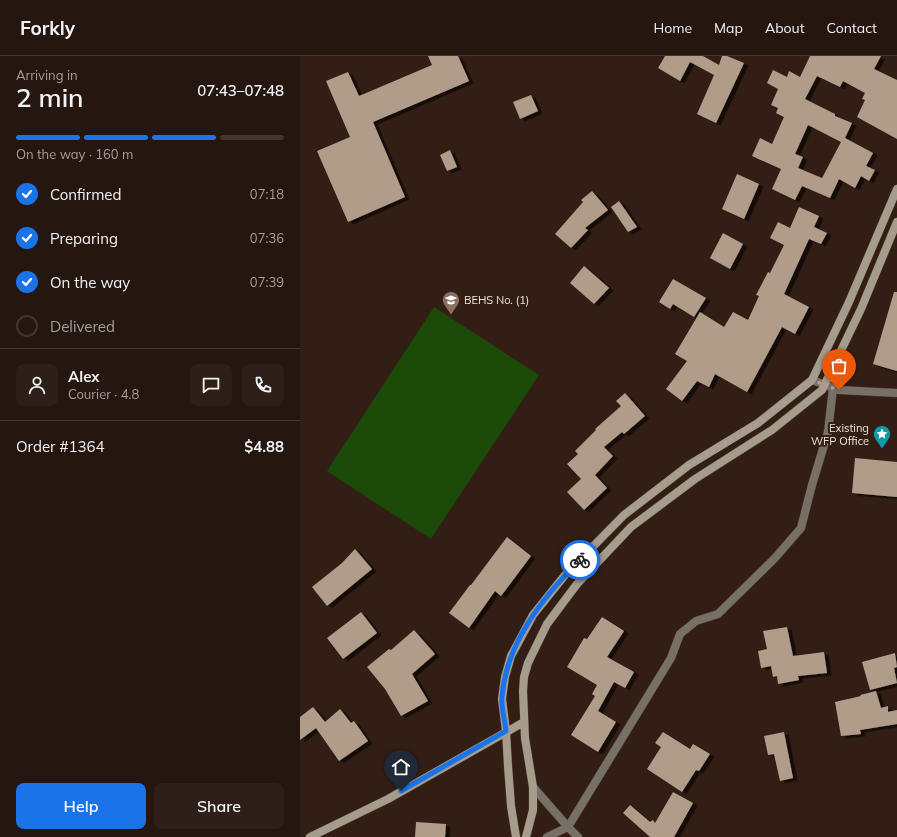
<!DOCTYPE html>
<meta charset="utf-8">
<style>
:root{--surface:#261610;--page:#2e1f19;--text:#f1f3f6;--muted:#a49f9f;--line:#423530;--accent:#1a73e8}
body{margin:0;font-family:Mulish,sans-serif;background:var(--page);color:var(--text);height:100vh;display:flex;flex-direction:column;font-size:15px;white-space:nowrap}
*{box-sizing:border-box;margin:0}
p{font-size:13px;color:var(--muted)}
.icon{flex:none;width:22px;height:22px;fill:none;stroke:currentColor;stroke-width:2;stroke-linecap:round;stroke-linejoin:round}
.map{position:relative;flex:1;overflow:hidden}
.side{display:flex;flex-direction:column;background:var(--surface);width:300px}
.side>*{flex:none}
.pin{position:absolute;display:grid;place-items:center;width:34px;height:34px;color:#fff;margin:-41px -17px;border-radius:50% 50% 50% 0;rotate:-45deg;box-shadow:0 0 4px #0007}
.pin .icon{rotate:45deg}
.courier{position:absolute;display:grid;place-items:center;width:40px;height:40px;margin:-20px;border:3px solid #1a73e8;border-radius:50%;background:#fff;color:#222;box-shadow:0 1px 5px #0007}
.headline em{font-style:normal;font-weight:600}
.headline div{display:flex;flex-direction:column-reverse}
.headline{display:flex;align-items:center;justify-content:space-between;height:68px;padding:0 16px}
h1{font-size:26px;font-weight:600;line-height:30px}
.bar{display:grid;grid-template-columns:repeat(4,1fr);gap:6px 4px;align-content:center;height:48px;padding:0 16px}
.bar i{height:5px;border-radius:3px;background:var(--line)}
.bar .on{background:var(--accent)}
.bar p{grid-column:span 4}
.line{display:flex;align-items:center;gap:10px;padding:0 16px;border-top:1px solid var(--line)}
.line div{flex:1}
.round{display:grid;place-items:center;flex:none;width:42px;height:42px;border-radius:8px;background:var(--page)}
ol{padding:0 16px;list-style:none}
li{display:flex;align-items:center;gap:12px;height:44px}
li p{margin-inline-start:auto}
li .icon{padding:4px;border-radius:50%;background:var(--accent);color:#fff;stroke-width:4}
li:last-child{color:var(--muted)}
li i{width:22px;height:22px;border:2px solid var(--line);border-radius:50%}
.cta{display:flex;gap:8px;margin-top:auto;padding:8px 16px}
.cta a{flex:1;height:46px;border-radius:8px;background:var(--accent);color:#fff;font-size:16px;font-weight:600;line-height:46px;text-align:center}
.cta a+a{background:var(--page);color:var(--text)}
header{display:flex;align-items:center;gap:24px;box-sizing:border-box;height:56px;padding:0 20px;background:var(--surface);border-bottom:1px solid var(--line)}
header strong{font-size:19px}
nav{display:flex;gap:22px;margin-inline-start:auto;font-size:14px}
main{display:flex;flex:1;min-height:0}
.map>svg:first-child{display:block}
</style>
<header>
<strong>Forkly</strong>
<nav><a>Home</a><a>Map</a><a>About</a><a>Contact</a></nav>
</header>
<main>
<section class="side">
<div class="headline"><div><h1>2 min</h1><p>Arriving in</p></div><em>07:43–07:48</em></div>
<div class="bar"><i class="on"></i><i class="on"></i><i class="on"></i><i></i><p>On the way · 160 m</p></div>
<ol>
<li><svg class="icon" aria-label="check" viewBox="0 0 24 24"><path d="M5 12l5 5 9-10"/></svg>Confirmed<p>07:18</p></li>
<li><svg class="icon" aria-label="check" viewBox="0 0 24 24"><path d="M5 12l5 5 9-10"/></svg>Preparing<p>07:36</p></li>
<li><svg class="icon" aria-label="check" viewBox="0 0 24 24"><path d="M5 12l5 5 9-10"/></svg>On the way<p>07:39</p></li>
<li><i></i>Delivered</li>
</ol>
<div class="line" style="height:72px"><a class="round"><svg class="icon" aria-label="person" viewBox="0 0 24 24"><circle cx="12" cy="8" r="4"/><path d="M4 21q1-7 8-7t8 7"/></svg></a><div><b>Alex</b><p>Courier · 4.8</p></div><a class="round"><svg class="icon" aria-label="chat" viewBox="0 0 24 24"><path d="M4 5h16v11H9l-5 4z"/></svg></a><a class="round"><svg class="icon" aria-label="phone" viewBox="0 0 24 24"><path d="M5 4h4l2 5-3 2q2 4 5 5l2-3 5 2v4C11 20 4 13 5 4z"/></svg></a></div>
<div class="line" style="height:52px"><div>Order #1364</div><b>$4.88</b></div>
<div class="cta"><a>Help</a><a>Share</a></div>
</section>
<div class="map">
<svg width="597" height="781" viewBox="0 0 597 781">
<defs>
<filter id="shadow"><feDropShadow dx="4.5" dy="2.5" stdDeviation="0" flood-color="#0009"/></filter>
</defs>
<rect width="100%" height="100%" fill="#331e15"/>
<!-- green -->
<polygon fill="#1b4a09" points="134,251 239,319 131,483 27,415"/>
<!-- building -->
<g fill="#b09c88" fill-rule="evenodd" filter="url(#shadow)">
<polygon points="128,0 158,0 169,25 73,66 105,141 48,166 17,95 50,81 26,25 48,16 59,40 132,9"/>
<polygon points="365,0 403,0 419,9 422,0 427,0 444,7 416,67 397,58 414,19 390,6 380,25 358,12"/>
<path d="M510 0H581L574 13 597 24V83L557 61 565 44 562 43 565 37 543 25 540 31 517 20 505 43 535 58V60L552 67 545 82 573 97 566 110 575 114 569 125 561 120 555 132 539 123 530 142 502 130 495 144 472 133 481 113 452 100 460 82 472 88 484 61 476 57 478 52 471 49 478 33 467 27 473 14 487 21 489 15 500 21ZM508 69 541 86 522 122 498 112 503 101 495 98Z"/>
<polygon points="231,39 238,55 220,63 213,46"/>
<polygon points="150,94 157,111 147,115 140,99"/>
<polygon points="437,118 459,128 444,163 422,153"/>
<polygon points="292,135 308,154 285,172 288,174 271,192 255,178 283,146 281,144"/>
<polygon points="319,145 337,171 328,176 311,151"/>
<polygon points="499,151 519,160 514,171 527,177 521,188 509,183 484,238 509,251 495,278 482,271 447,336 415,318 409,331 397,325 382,345 366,333 387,305 375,298 400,256 424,271 433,256 448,264 459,240 456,239 468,216 470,217 484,189 470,182 478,166 490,172"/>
<polygon points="423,177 443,188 430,213 410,202"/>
<polygon points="284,210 309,232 294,248 270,227"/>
<polygon points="373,223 406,242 394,261 373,248 370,253 359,246"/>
<polygon points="594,236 597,236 597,315 573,308"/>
<polygon points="325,337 345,360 324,378 322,376 304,391 313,400 295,419 307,432 284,454 267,436 281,423 267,408 278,398 275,395 296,374 295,373 321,350 316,345"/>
<polygon points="555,402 597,406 597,441 552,437"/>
<polygon points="207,481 231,500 201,540 195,535 169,572 149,557 170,529 171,529"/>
<polygon points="55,493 72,513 27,550 12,531 42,507"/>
<polygon points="61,556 77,577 43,603 27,582"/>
<polygon points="302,561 324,575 307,601 334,616 325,632 314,626 298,655 316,666 298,696 271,679 295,640 292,638 297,629 267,611 284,582 287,583"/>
<polygon points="487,571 493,600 524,596 527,617 498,620 499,624 478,628 477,620 473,621 471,610 461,612 458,595 467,593 463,575"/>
<polygon points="114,574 135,598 112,618 128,645 101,660 85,633 67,611 89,593 91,594"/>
<polygon points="595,597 597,611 594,612 597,627 570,634 562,606"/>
<polygon points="576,635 581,652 588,650 588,656 597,654 597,668 560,674 561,678 541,680 535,646 561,640 560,639"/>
<polygon points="13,651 25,666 40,653 51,667 54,665 68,685 39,705 16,672 0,684 0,661"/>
<polygon points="363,676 390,693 393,688 410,698 399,715 396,714 382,736 347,713 361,691 355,687"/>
<polygon points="484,676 493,722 480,725 474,698 468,699 464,680"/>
<polygon points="373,736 393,747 374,781 350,781 323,757 330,749 350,766 353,764 355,767"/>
<polygon points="116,766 146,768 145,781 115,781"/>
</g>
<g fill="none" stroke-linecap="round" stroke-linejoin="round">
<defs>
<g id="street">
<polyline points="512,324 539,334 597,337"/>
<polyline points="233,731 268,771 247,781"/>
<polyline points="278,781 268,771 371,602 380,578 396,565 418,558 475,502 501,472 512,429 528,376 533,332"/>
</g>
<g id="secondary">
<polyline points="10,781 88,743 224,666"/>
<polyline points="216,781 211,750 208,710 206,675 202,643 205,621 211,600 233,559 265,519 324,459 389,409 458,367 512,324 549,246 597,133"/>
<polyline points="226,781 233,754 233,731 225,682 223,635 224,621 228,607 247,568 277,528 331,471 395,423 472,374 522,334 561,253 597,166"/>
</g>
</defs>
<!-- street casing -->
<use href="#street" stroke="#4d3931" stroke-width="9"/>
<!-- secondary casing -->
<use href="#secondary" stroke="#4d3931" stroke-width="9"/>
<!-- street -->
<use href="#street" stroke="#767066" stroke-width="8"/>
<!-- secondary -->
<use href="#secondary" stroke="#a69c8c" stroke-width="8"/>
</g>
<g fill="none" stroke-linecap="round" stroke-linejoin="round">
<!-- done -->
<polyline stroke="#ae9d96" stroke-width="4" stroke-dasharray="0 7.2" points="280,504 324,459 389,409 458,367 512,324 539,334"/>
<!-- route -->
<path stroke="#1a73e8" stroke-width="5" d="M101 735 206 675C205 664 201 652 202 641 206 587 243 541 280 504"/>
</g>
<!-- icons -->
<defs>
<symbol id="school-pin" viewBox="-11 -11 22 30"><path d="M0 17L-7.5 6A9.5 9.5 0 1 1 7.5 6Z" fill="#8d6e63" stroke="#331e15"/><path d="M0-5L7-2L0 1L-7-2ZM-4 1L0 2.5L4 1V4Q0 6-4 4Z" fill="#fff"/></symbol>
<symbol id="sight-pin" viewBox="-11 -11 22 30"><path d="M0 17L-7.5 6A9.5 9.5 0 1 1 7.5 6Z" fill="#0f9aa8" stroke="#331e15"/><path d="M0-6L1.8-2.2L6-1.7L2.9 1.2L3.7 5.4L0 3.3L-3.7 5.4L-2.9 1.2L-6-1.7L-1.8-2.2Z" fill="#fff"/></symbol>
</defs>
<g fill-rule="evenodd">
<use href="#school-pin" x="141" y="234" width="20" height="27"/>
<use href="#sight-pin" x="572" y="368" width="20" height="27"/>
</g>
<g text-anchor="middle" stroke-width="4" stroke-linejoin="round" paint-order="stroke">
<!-- poi labels -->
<g font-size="11" fill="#f0e1db" stroke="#331e15" text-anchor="start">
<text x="164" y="248">BEHS No. (1)</text>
<text x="569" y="376" text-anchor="end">Existing<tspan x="569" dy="13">WFP Office</tspan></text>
</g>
</g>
</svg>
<div class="pin" style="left:539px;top:334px;background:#ea580c"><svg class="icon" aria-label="bag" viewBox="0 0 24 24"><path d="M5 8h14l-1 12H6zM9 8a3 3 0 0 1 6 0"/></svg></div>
<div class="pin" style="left:101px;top:735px;background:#1f2937"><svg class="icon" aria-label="home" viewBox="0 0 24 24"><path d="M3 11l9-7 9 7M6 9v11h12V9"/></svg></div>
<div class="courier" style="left:280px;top:504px"><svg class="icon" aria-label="bike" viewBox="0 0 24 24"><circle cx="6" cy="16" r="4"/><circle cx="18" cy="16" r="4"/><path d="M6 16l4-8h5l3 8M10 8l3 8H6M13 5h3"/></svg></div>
</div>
</main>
